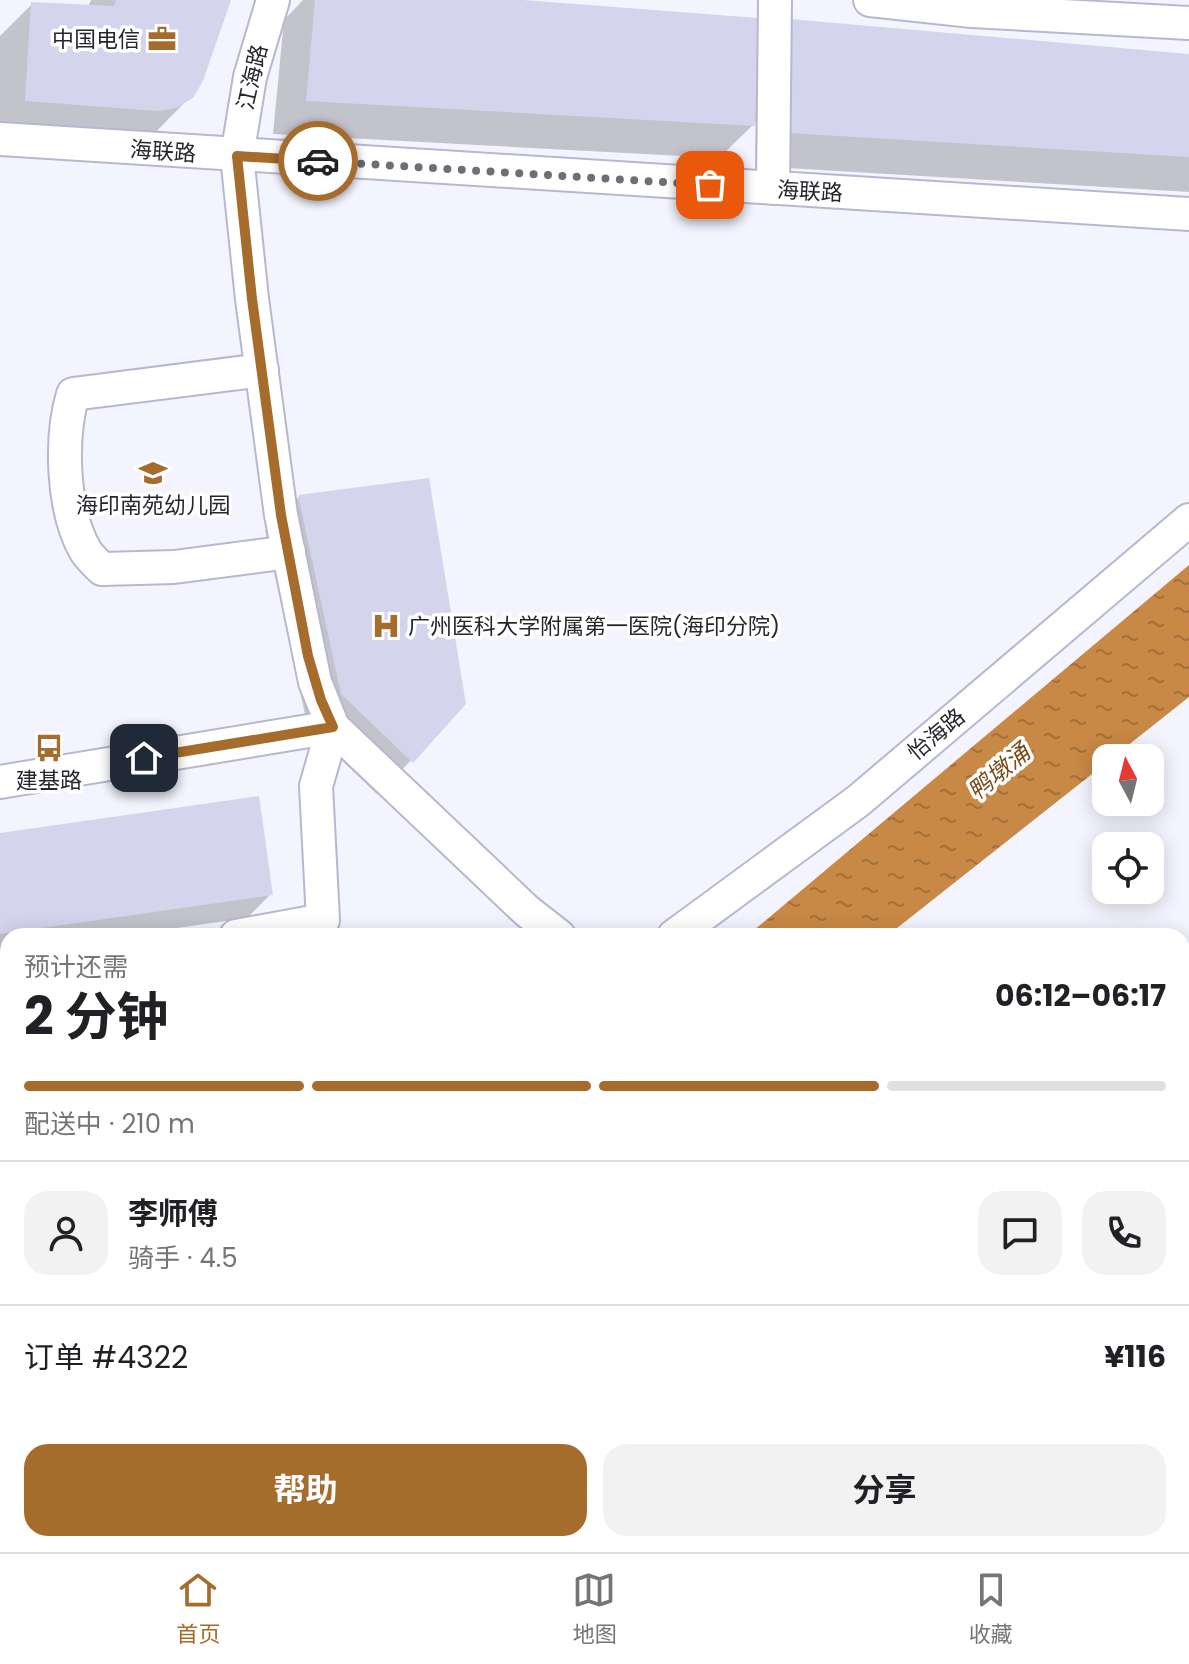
<!DOCTYPE html>
<html lang="zh">
<meta charset="utf-8">
<style>
:root{--surface:#fff;--page:#f2f2f2;--text:#202124;--muted:#757577;--line:#e0e0e0;--accent:#a66c2c}
body{margin:0;font-family:Poppins,"Noto Sans SC",sans-serif;background:var(--page);color:var(--text);height:100vh;display:flex;flex-direction:column;font-size:30px;white-space:nowrap}
*{box-sizing:border-box;margin:0}
p{font-size:26px;color:var(--muted)}
.icon{flex:none;width:44px;height:44px;fill:none;stroke:currentColor;stroke-width:2;stroke-linecap:round;stroke-linejoin:round}
.map{position:relative;flex:1;overflow:hidden}
.sheet{position:absolute;left:0px;top:928px;width:1190px;height:624px;display:flex;flex-direction:column;background:var(--surface);border-radius:24px 24px 0 0;box-shadow:0 4px 20px #0003}
.sheet>*{flex:none}
.needle{width:52px;rotate:353deg}
.tools{position:absolute;left:1092px;top:744px;display:grid;gap:16px}
.tools a{display:grid;place-items:center;width:72px;height:72px;border-radius:16px;background:var(--surface);box-shadow:0 4px 20px #0003;font-size:40px}
.pin{position:absolute;display:grid;place-items:center;width:68px;height:68px;color:#fff;margin:-34px;border-radius:16px;box-shadow:0 4px 12px #0006}
.courier{position:absolute;display:grid;place-items:center;width:80px;height:80px;margin:-40px;border:6px solid #a66c2c;border-radius:50%;background:#fff;color:#222;box-shadow:0 2px 10px #0007}
.summary em{font-style:normal;font-weight:700}
.summary div{display:flex;flex-direction:column-reverse}
.summary{display:flex;align-items:center;justify-content:space-between;height:136px;padding:0 24px}
h1{font-size:52px;font-weight:700;line-height:60px}
.bar{display:grid;grid-template-columns:repeat(4,1fr);gap:12px 8px;align-content:center;height:96px;padding:0 24px}
.bar i{height:10px;border-radius:6px;background:var(--line)}
.bar .active{background:var(--accent)}
.bar p{grid-column:span 4}
.line{display:flex;align-items:center;gap:20px;padding:0 24px;border-top:2px solid var(--line)}
.line div{flex:1}
.round{display:grid;place-items:center;flex:none;width:84px;height:84px;border-radius:24px;background:var(--page)}
.action{display:flex;gap:16px;margin-top:auto;padding:16px 24px}
.action a{flex:1;height:92px;border-radius:24px;background:var(--accent);color:#fff;font-size:32px;font-weight:700;line-height:92px;text-align:center}
.action a+a{background:var(--page);color:var(--text)}
.dock{display:flex;justify-content:space-around;align-items:center;height:112px;border-top:2px solid var(--line);background:var(--surface);font-size:22px;color:var(--muted)}
.dock a{display:grid;justify-items:center;gap:4px}
.dock .active{color:var(--accent)}
.map>svg:first-child{display:block}
</style>
<div class="map">
<svg width="1189" height="1552" viewBox="0 0 1189 1552">
<defs>
<pattern id="water-ripples" width="26" height="14" patternUnits="userSpaceOnUse" patternTransform="scale(2)"><rect width="26" height="14" fill="#c98946"/><path d="M2 4q2-2 4 0t4 0M15 11q2-2 4 0t4 0" fill="none" stroke="#a3703b"/></pattern>
</defs>
<rect width="100%" height="100%" fill="#f4f4fe"/>
<!-- pitch -->
<polygon fill="#f8c390" points="1189,1394 1189,1552 1096,1552 1090,1544 1182,1544 1182,1401"/>
<!-- water -->
<g fill="url(#water-ripples)">
<polygon points="1189,565 1189,697 1112,758 1106,758 1106,763 887,936 747,936"/>
<polygon points="284,1544 441,1544 436,1552 278,1552"/>
</g>
<!-- shadow -->
<g fill="#0003">
<polygon points="91,0 229,0 191,96 146,142 0,147 0,36 32,4 88,7"/>
<polygon points="303,0 498,0 755,57 790,21 1189,56 1189,192 755,166 756,122 719,158 273,134 284,20"/>
<polygon points="299,497 464,704 378,795 308,728 265,530"/>
<polygon points="0,835 271,894 247,918 121,936 8,936 8,952 0,953"/>
<polygon points="406,930 416,936 400,936"/>
<polygon points="8,1218 8,1329 0,1320 0,1225"/>
<polygon points="8,1471 8,1544 61,1544 55,1552 0,1552 0,1482"/>
</g>
<!-- building -->
<g fill="#d4d5ed">
<polygon points="116,0 231,0 203,81 193,98 176,108 158,111 25,101 31,2 114,6"/>
<polygon points="315,0 523,0 758,18 755,126 306,101"/>
<polygon points="790,19 1189,54 1189,157 788,133"/>
<polygon points="429,478 466,704 413,763 341,694 298,495"/>
<polygon points="259,796 273,895 0,934 0,833"/>
<polygon points="8,1017 8,1157 0,1163 0,1024"/>
<polygon points="8,1215 8,1279 0,1270 0,1222"/>
<polygon points="8,1477 8,1544 63,1544 58,1552 0,1552 0,1488"/>
</g>
<g fill="none" stroke-linecap="round" stroke-linejoin="round">
<defs>
<g id="minor">
<polyline points="273,0 250,77 237,156 252,299 281,515 315,682 333,727 527,911 559,936"/>
<polyline points="870,0 972,11 1189,23"/>
<polyline points="0,139 1189,214"/>
<polyline points="773,188 775,0"/>
<path d="M262 370 73 394C60 438 62 509 85 550 89 557 96 563 102 569L174 567 289 552"/>
<polyline points="0,782 333,727"/>
<polyline points="236,936 323,920 316,786 333,727"/>
<polyline points="674,936 858,801 1189,520"/>
<polyline points="0,972 8,972"/>
<polyline points="0,1200 8,1193"/>
<polyline points="889,1544 894,1552"/>
<polyline points="218,1552 224,1544"/>
</g>
</defs>
<!-- minor casing -->
<use href="#minor" stroke="#b7b8cf" stroke-width="36"/>
<!-- minor -->
<use href="#minor" stroke="#fff" stroke-width="32"/>
</g>
<g fill="none" stroke-linecap="round" stroke-linejoin="round">
<!-- done -->
<polyline stroke="#6e6e77" stroke-width="8" stroke-dasharray="0 14.4" points="318,161 710,185"/>
<!-- route -->
<polyline stroke="#a66c2c" stroke-width="10" points="144,758 333,727 321,700 308,656 281,515 252,299 237,156 318,161"/>
</g>
<!-- icons -->
<defs>
<symbol id="office-bare" viewBox="-9 -9 18 18"><path d="M-6-3h4V-5.5h4V-3h4V5H-6ZM-1-4.5V-3h2v-1.5ZM-6 0V1H6V0Z" fill="#a66c2c" stroke="#fff" stroke-width="2.5" paint-order="stroke"/></symbol>
<symbol id="school-bare" viewBox="-9 -9 18 18"><path d="M0-5L7-2L0 1L-7-2ZM-4 1L0 2.5L4 1V4Q0 6-4 4Z" fill="#a66c2c" stroke="#fff" stroke-width="2.5" paint-order="stroke"/></symbol>
<symbol id="hospital-bare" viewBox="-9 -9 18 18"><path d="M-5-5h3v3.5h4V-5h3V5h-3V1.5h-4V5h-3Z" fill="#a66c2c" stroke="#fff" stroke-width="2.5" paint-order="stroke"/></symbol>
<symbol id="bus-bare" viewBox="-9 -9 18 18"><path d="M-5-6H5V4H4V6H2V4H-2V6H-4V4H-5ZM-3.5-4V0h7V-4ZM-3.5 1.2v1.5H-2V1.2ZM2 1.2v1.5H3.5V1.2Z" fill="#a66c2c" stroke="#fff" stroke-width="2.5" paint-order="stroke"/></symbol>
</defs>
<g fill-rule="evenodd">
<use href="#office-bare" x="142" y="19" width="40" height="40"/>
<use href="#school-bare" x="133" y="453" width="40" height="40"/>
<use href="#hospital-bare" x="366" y="606" width="40" height="40"/>
<use href="#bus-bare" x="29" y="728" width="40" height="40"/>
</g>
<g text-anchor="middle" stroke-width="7" stroke-linejoin="round" paint-order="stroke">
<!-- poi labels -->
<g font-size="22" fill="#26262f" stroke="#fff">
<text x="140" y="47" text-anchor="end">中国电信</text>
<text x="153" y="513">海印南苑幼儿园</text>
<text x="408" y="634" text-anchor="start">广州医科大学附属第一医院(海印分院)</text>
<text x="49" y="788">建基路</text>
</g>
<!-- street labels -->
<g font-size="22" fill="#26262f" stroke="#fff">
<text transform="translate(252 77) rotate(-77)" y="8">江海路</text>
<text transform="translate(163 151) rotate(4)" y="8">海联路</text>
<text transform="translate(810 191) rotate(3)" y="8">海联路</text>
<text transform="translate(936 734) rotate(-40)" y="8">怡海路</text>
</g>
<!-- water labels -->
<g font-size="24" font-style="italic" fill="#764a19" stroke="#fff">
<text transform="translate(999 772) rotate(-40)" y="8">鸭墩涌</text>
</g>
</g>
</svg>
<div class="tools">
<a><svg class="needle" viewBox="-14 -14 28 28"><path d="M0-13l5 13h-10z" fill="#e53935"/><path d="M0 13l5-13h-10z" fill="#757577"/></svg></a>
<a><svg class="icon" aria-label="locate" viewBox="0 0 24 24"><circle cx="12" cy="12" r="6"/><path d="M12 2v4M12 18v4M2 12h4M18 12h4"/></svg></a>
</div>
<div class="pin" style="left:710px;top:185px;background:#ea580c"><svg class="icon" aria-label="bag" viewBox="0 0 24 24"><path d="M5 8h14l-1 12H6zM9 8a3 3 0 0 1 6 0"/></svg></div>
<div class="pin" style="left:144px;top:758px;background:#1f2937"><svg class="icon" aria-label="home" viewBox="0 0 24 24"><path d="M3 11l9-7 9 7M6 9v11h12V9"/></svg></div>
<div class="courier" style="left:318px;top:161px"><svg class="icon" aria-label="car" viewBox="0 0 24 24"><path d="M5 17H2v-5l4-1 3-4h7l3 4 3 1v5h-3M9 17h6M6 11h13"/><circle cx="7" cy="17" r="2"/><circle cx="17" cy="17" r="2"/></svg></div>
<section class="sheet">
<div class="summary"><div><h1>2 分钟</h1><p>预计还需</p></div><em>06:12–06:17</em></div>
<div class="bar"><i class="active"></i><i class="active"></i><i class="active"></i><i></i><p>配送中 · 210 m</p></div>
<div class="line" style="height:144px"><a class="round"><svg class="icon" aria-label="person" viewBox="0 0 24 24"><circle cx="12" cy="8" r="4"/><path d="M4 21q1-7 8-7t8 7"/></svg></a><div><b>李师傅</b><p>骑手 · 4.5</p></div><a class="round"><svg class="icon" aria-label="chat" viewBox="0 0 24 24"><path d="M4 5h16v11H9l-5 4z"/></svg></a><a class="round"><svg class="icon" aria-label="phone" viewBox="0 0 24 24"><path d="M5 4h4l2 5-3 2q2 4 5 5l2-3 5 2v4C11 20 4 13 5 4z"/></svg></a></div>
<div class="line" style="height:104px"><div>订单 #4322</div><b>¥116</b></div>
<div class="action"><a>帮助</a><a>分享</a></div>
</section>
</div>
<nav class="dock">
<a class="active"><svg class="icon" aria-label="home" viewBox="0 0 24 24"><path d="M3 11l9-7 9 7M6 9v11h12V9"/></svg>首页</a>
<a><svg class="icon" aria-label="map" viewBox="0 0 24 24"><path d="M3 6l6-2 6 2 6-2v14l-6 2-6-2-6 2zM9 4v14M15 6v14"/></svg>地图</a>
<a><svg class="icon" aria-label="saved" viewBox="0 0 24 24"><path d="M7 4h10v16l-5-4-5 4z"/></svg>收藏</a>
</nav>
